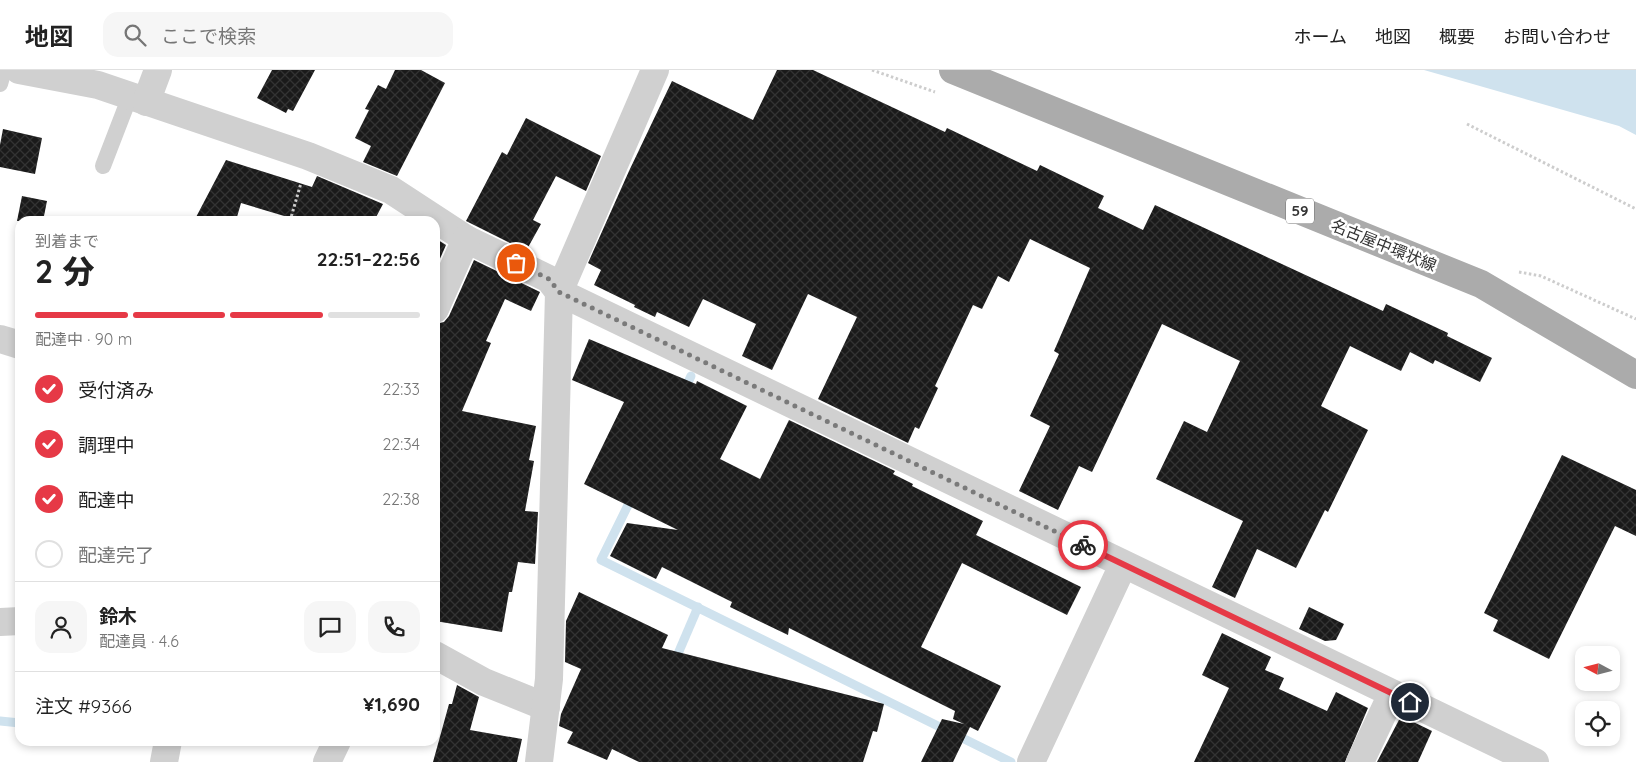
<!DOCTYPE html>
<html lang="ja">
<meta charset="utf-8">
<style>
:root{--surface:#fff;--page:#f6f6f6;--text:#222;--muted:#767676;--line:#e0e0e0;--accent:#e63946}
body{margin:0;font-family:Quicksand,"Noto Sans JP",sans-serif;background:var(--page);color:var(--text);height:100vh;display:flex;flex-direction:column;font-size:19px;white-space:nowrap}
*{box-sizing:border-box;margin:0}
p{font-size:16px;color:var(--muted)}
.icon{flex:none;width:28px;height:28px;fill:none;stroke:currentColor;stroke-width:2;stroke-linecap:round;stroke-linejoin:round}
.map{position:relative;flex:1;overflow:hidden}
.details{position:absolute;left:15px;top:146px;width:425px;height:530px;display:flex;flex-direction:column;background:var(--surface);border-radius:15px;box-shadow:0 2px 8px #0003}
.details>*{flex:none}
.needle{width:32px;rotate:277deg}
.buttons{position:absolute;left:1575px;top:576px;display:grid;gap:10px}
.buttons a{display:grid;place-items:center;width:45px;height:45px;border-radius:10px;background:var(--surface);box-shadow:0 2px 8px #0003;font-size:25px}
.pin{position:absolute;display:grid;place-items:center;width:42px;height:42px;color:#fff;margin:-21px;border:2px solid #fff;border-radius:50%;box-shadow:0 1px 5px #0007}
.courier{position:absolute;display:grid;place-items:center;width:50px;height:50px;margin:-25px;border:4px solid #e63946;border-radius:50%;background:#fff;color:#222;box-shadow:0 1px 6px #0007}
.summary em{font-style:normal;font-weight:800}
.summary div{display:flex;flex-direction:column-reverse}
.summary{display:flex;align-items:center;justify-content:space-between;height:85px;padding:0 20px}
h1{font-size:32px;font-weight:800;line-height:38px}
.bar{display:grid;grid-template-columns:repeat(4,1fr);gap:8px 5px;align-content:center;height:60px;padding:0 20px}
.bar i{height:6px;border-radius:4px;background:var(--line)}
.bar .current{background:var(--accent)}
.bar p{grid-column:span 4}
.line{display:flex;align-items:center;gap:12px;padding:0 20px;border-top:1px solid var(--line)}
.line div{flex:1}
.round{display:grid;place-items:center;flex:none;width:52px;height:52px;border-radius:15px;background:var(--page)}
ol{padding:0 20px;list-style:none}
li{display:flex;align-items:center;gap:15px;height:55px}
li p{margin-inline-start:auto}
li .icon{padding:5px;border-radius:50%;background:var(--accent);color:#fff;stroke-width:4}
li:last-child{color:var(--muted)}
li i{width:28px;height:28px;border:2px solid var(--line);border-radius:50%}
header{display:flex;align-items:center;gap:30px;box-sizing:border-box;height:70px;padding:0 25px;background:var(--surface);border-bottom:1px solid var(--line)}
header strong{font-size:24px}
nav{display:flex;gap:28px;margin-inline-start:auto;font-size:18px}
.search{width:350px;height:45px;background:var(--page);display:flex;align-items:center;gap:12px;box-sizing:border-box;padding:0 18px;border-radius:15px;color:var(--muted);font-size:19px}
.map>svg:first-child{display:block}
</style>
<header>
<strong>地図</strong>
<div class="search"><svg class="icon" aria-label="search" viewBox="0 0 24 24"><circle cx="10" cy="10" r="6"/><path d="M15 15l6 6"/></svg>ここで検索</div>
<nav><a>ホーム</a><a>地図</a><a>概要</a><a>お問い合わせ</a></nav>
</header>
<div class="map">
<svg width="1636" height="692" viewBox="0 0 1636 692">
<defs>
<pattern id="building-cross-hatch" width="8" height="8" patternUnits="userSpaceOnUse" patternTransform="scale(1.25)"><rect width="8" height="8" fill="#1a1a1a"/><path d="M0 0l8 8M0 8l8-8" fill="none" stroke="#333"/></pattern>
</defs>
<rect width="100%" height="100%" fill="#fff"/>
<!-- water -->
<polygon fill="#cfe2ee" points="1424,0 1636,0 1636,65 1619,56"/>
<g fill="none" stroke-linecap="round" stroke-linejoin="round">
<!-- stream -->
<g stroke="#cfe2ee" stroke-width="9">
<polyline points="684,321 691,306"/>
<polyline points="633,425 601,490 1011,692"/>
<polyline points="674,593 698,537"/>
<polyline points="0,651 20,653"/>
</g>
</g>
<!-- building -->
<g fill="url(#building-cross-hatch)">
<polygon points="272,0 315,0 293,41 288,39 286,43 257,28"/>
<polygon points="395,0 421,0 445,13 397,106 363,92 371,76 355,68 369,40 365,39 378,15 386,19"/>
<polygon points="777,0 813,0 945,62 947,58 1037,101 1040,95 1104,126 1098,138 1143,160 1155,135 1383,241 1386,234 1448,263 1447,266 1492,288 1480,312 1435,290 1433,294 1410,282 1401,301 1350,276 1321,336 1368,360 1328,442 1325,440 1296,498 1257,479 1235,528 1212,517 1243,451 1156,409 1184,351 1207,362 1240,291 1162,254 1092,402 1079,396 1058,440 1019,421 1050,356 1030,346 1059,284 1054,281 1090,198 1030,169 1009,212 998,206 982,239 973,235 935,316 938,318 919,359 915,357 908,373 818,329 857,247 808,224 772,300 742,286 756,254 703,229 689,257 657,242 655,247 634,237 635,235 594,215 601,200 588,193 629,101 672,11 753,50"/>
<polygon points="526,48 601,86 586,121 556,106 533,150 541,154 526,181 466,151 502,82 507,85"/>
<polygon points="3,59 42,68 35,104 0,97 0,75"/>
<polygon points="226,90 312,117 317,106 383,134 374,151 301,151 241,133 237,147 232,146 231,151 194,151"/>
<polygon points="22,126 47,131 43,151 17,151"/>
<polygon points="435,168 446,175 435,200"/>
<polygon points="474,190 540,222 531,241 505,229 486,271 491,273 462,341 536,356 529,390 534,391 525,441 538,442 535,494 518,492 512,522 509,522 502,562 435,551 435,254 444,252 449,246"/>
<polygon points="589,269 696,314 697,311 747,336 720,389 760,409 789,350 895,401 893,404 913,414 912,416 983,451 976,465 1081,517 1067,545 962,493 921,577 1001,616 978,661 970,657 953,692 921,692 942,649 964,654 953,649 955,641 789,558 788,565 730,537 732,532 662,497 656,509 610,486 627,453 678,460 584,414 624,332 572,310"/>
<polygon points="1562,385 1636,420 1636,466 1615,456 1549,589 1493,561 1498,550 1484,543"/>
<polygon points="579,522 668,565 662,578 884,634 877,662 873,661 863,692 639,692 612,679 607,690 567,673 573,662 559,656 561,644 581,599 565,592 566,551"/>
<polygon points="1309,537 1344,554 1336,570 1325,571 1299,559"/>
<polygon points="1222,563 1271,587 1265,600 1284,608 1279,619 1327,641 1336,622 1368,638 1345,692 1194,692 1229,618 1202,605"/>
<polygon points="457,615 479,627 470,660 522,669 517,692 433,692 449,634 452,634"/>
<polygon points="1401,646 1432,661 1418,692 1377,692"/>
</g>
<g fill="none" stroke-linecap="round" stroke-linejoin="round">
<!-- path -->
<g stroke="#cdcdcd" stroke-width="3" stroke-dasharray="2.5 2.5" stroke-linecap="butt">
<polyline points="872,0 935,22"/>
<polyline points="1467,54 1636,139"/>
<polyline points="290,151 301,113"/>
<polyline points="1519,202 1541,206 1636,249"/>
</g>
<!-- service -->
<g stroke="#d0d0d0" stroke-width="16">
<polyline points="0,14 4,0"/>
<polyline points="103,96 130,26"/>
</g>
<!-- minor -->
<g stroke="#d0d0d0" stroke-width="28">
<polyline points="19,0 98,15 308,86 391,120 466,169 549,209 559,222 1535,692"/>
<polyline points="146,32 158,0"/>
<polyline points="435,239 466,169"/>
<polyline points="0,269 20,275"/>
<polyline points="0,552 20,551"/>
<polyline points="435,585 484,612 546,637"/>
<polyline points="164,692 168,671"/>
<polyline points="327,692 337,671"/>
<polyline points="539,692 549,609 559,222 655,0"/>
<polyline points="1031,692 1123,495"/>
<polyline points="1360,692 1392,624"/>
</g>
<!-- primary -->
<polyline stroke="#ababab" stroke-width="28" points="953,0 1481,214 1636,305"/>
</g>
<g fill="none" stroke-linecap="round" stroke-linejoin="round">
<!-- done -->
<polyline stroke="#7a7a7a" stroke-width="5" stroke-dasharray="0 9" points="516,193 549,209 559,222 1083,475"/>
<!-- route -->
<polyline stroke="#e63946" stroke-width="6" points="1083,475 1410,632"/>
</g>
<g text-anchor="middle" stroke-width="5" stroke-linejoin="round" paint-order="stroke">
<!-- shield labels -->
<rect fill="#fff" stroke="#707070" stroke-width="1" x="1286" y="128.5" width="28" height="25" rx="4"/>
<g font-size="15" font-weight="bold" fill="#333">
<text x="1300" y="146">59</text>
</g>
<!-- street labels -->
<g font-size="16" fill="#333" stroke="#fff">
<text transform="translate(1384 175) rotate(22)" y="6">名古屋中環状線</text>
</g>
</g>
</svg>
<div class="buttons">
<a><svg class="needle" viewBox="-14 -14 28 28"><path d="M0-13l5 13h-10z" fill="#e53935"/><path d="M0 13l5-13h-10z" fill="#767676"/></svg></a>
<a><svg class="icon" aria-label="locate" viewBox="0 0 24 24"><circle cx="12" cy="12" r="6"/><path d="M12 2v4M12 18v4M2 12h4M18 12h4"/></svg></a>
</div>
<div class="pin" style="left:516px;top:193px;background:#ea580c"><svg class="icon" aria-label="bag" viewBox="0 0 24 24"><path d="M5 8h14l-1 12H6zM9 8a3 3 0 0 1 6 0"/></svg></div>
<div class="pin" style="left:1410px;top:632px;background:#1f2937"><svg class="icon" aria-label="home" viewBox="0 0 24 24"><path d="M3 11l9-7 9 7M6 9v11h12V9"/></svg></div>
<div class="courier" style="left:1083px;top:475px"><svg class="icon" aria-label="bike" viewBox="0 0 24 24"><circle cx="6" cy="16" r="4"/><circle cx="18" cy="16" r="4"/><path d="M6 16l4-8h5l3 8M10 8l3 8H6M13 5h3"/></svg></div>
<section class="details">
<div class="summary"><div><h1>2 分</h1><p>到着まで</p></div><em>22:51–22:56</em></div>
<div class="bar"><i class="current"></i><i class="current"></i><i class="current"></i><i></i><p>配達中 · 90 m</p></div>
<ol>
<li><svg class="icon" aria-label="check" viewBox="0 0 24 24"><path d="M5 12l5 5 9-10"/></svg>受付済み<p>22:33</p></li>
<li><svg class="icon" aria-label="check" viewBox="0 0 24 24"><path d="M5 12l5 5 9-10"/></svg>調理中<p>22:34</p></li>
<li><svg class="icon" aria-label="check" viewBox="0 0 24 24"><path d="M5 12l5 5 9-10"/></svg>配達中<p>22:38</p></li>
<li><i></i>配達完了</li>
</ol>
<div class="line" style="height:90px"><a class="round"><svg class="icon" aria-label="person" viewBox="0 0 24 24"><circle cx="12" cy="8" r="4"/><path d="M4 21q1-7 8-7t8 7"/></svg></a><div><b>鈴木</b><p>配達員 · 4.6</p></div><a class="round"><svg class="icon" aria-label="chat" viewBox="0 0 24 24"><path d="M4 5h16v11H9l-5 4z"/></svg></a><a class="round"><svg class="icon" aria-label="phone" viewBox="0 0 24 24"><path d="M5 4h4l2 5-3 2q2 4 5 5l2-3 5 2v4C11 20 4 13 5 4z"/></svg></a></div>
<div class="line" style="height:65px"><div>注文 #9366</div><b>¥1,690</b></div>
</section>
</div>
